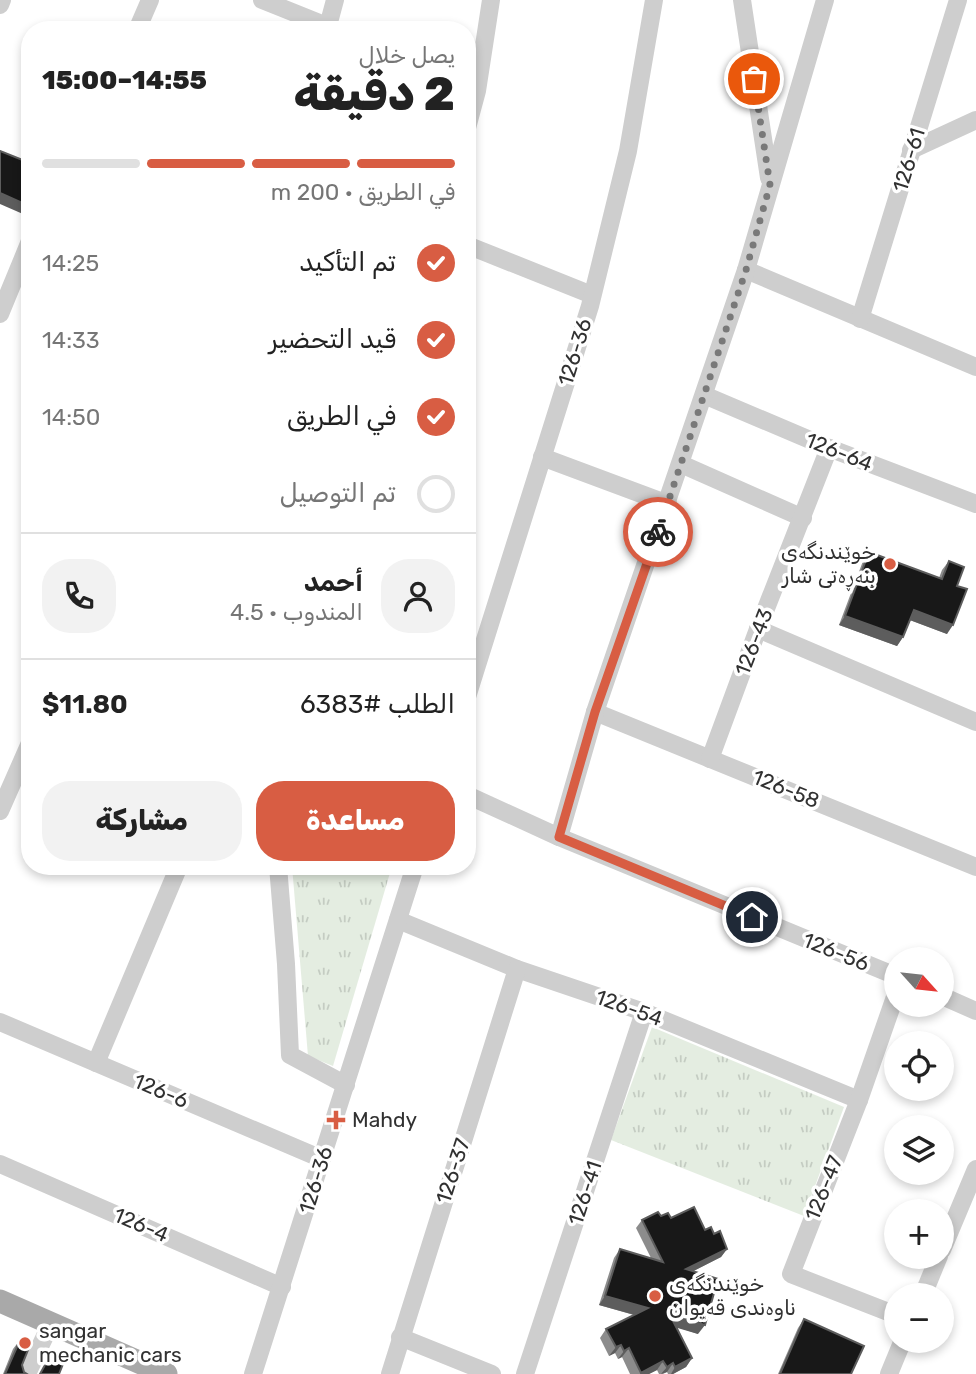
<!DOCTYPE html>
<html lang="ar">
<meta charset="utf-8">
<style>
:root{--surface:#fff;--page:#f2f2f2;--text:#222;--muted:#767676;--line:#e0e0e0;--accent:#d85d43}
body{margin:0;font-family:Rubik,"Noto Naskh Arabic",sans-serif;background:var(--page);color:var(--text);direction:rtl;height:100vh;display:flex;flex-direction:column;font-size:26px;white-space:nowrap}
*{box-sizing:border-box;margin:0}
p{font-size:23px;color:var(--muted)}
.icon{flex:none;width:38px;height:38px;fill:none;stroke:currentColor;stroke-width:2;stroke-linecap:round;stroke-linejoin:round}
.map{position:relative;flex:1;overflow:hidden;direction:ltr}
.panel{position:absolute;left:21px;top:21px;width:455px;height:854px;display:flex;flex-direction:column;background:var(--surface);border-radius:28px;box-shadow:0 4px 10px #0003;direction:rtl}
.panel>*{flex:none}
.needle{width:46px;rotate:117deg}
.buttons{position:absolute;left:884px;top:947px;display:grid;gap:14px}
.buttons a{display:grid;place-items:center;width:70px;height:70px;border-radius:50%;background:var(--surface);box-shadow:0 4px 10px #0003;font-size:35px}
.pin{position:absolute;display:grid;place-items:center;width:60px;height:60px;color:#fff;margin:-30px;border:4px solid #fff;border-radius:50%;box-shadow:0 2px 7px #0007}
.courier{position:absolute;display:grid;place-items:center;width:70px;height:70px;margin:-35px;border:5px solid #d85d43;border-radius:50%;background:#fff;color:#222;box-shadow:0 2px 9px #0007}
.head em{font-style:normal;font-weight:800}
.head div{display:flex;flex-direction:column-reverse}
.head{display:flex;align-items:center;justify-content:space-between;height:119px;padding:0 21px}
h1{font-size:46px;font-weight:800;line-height:52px}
.bar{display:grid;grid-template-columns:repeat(4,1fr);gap:10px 7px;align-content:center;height:84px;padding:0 21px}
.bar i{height:9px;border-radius:5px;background:var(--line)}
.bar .on{background:var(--accent)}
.bar p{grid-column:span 4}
.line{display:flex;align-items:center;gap:18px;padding:0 21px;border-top:2px solid var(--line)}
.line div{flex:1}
.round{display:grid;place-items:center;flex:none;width:74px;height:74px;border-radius:28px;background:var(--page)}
ol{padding:0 21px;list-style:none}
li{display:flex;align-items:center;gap:21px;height:77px}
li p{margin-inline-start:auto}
li .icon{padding:7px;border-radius:50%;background:var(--accent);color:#fff;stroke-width:4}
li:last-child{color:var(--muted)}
li i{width:38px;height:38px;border:4px solid var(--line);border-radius:50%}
.action{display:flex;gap:14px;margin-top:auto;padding:14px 21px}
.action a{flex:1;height:80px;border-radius:28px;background:var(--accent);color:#fff;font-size:28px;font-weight:800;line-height:80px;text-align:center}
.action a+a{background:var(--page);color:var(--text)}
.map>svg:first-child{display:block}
</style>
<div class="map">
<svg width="976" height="1374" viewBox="0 0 976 1374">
<defs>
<pattern id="park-tufts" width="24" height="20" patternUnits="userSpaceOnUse" patternTransform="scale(1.75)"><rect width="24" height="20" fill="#e4ede1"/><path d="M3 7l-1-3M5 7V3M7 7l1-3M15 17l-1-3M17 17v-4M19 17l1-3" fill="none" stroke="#c4ccc2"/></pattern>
</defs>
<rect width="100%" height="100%" fill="#fff"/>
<!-- park -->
<g fill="url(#park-tufts)">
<polygon points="292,866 392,866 333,1066 308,1056"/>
<polygon points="652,1027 844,1107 804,1216 611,1140"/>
</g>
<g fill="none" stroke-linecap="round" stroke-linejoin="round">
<!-- minor -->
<g stroke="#cecece" stroke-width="18">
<polyline points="262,0 337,30"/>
<polyline points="742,0 769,178"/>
<polyline points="0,5 2,0"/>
<polyline points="328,26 335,0"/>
<polyline points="137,30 150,0"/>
<polyline points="467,128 477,91 491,0"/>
<polyline points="911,150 976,120"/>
<polyline points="467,245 592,295"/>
<polyline points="746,270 976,367"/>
<polyline points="0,314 30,241"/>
<polyline points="860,319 958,0"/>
<polyline points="704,395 829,448 976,504"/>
<polyline points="542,457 668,504"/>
<polyline points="681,464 803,518"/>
<polyline points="758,629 976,722"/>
<polyline points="467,697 590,306 628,151 654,0"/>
<polyline points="595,712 976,867"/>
<polyline points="710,759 758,629 829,448"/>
<polyline points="467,795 559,837 896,976"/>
<polyline points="0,811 30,743"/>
<polyline points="559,837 595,712 746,270 825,0"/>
<polyline points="278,866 286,964 290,1055 346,1085"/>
<polyline points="398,920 517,969 644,1012 859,1100"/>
<polyline points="896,994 859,1100 791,1274 896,1315"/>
<polyline points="942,996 976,1011"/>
<polyline points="0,1022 322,1159"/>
<polyline points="96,1063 179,866"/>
<polyline points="0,1164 282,1287"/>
<polyline points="942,1250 976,1169"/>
<polyline points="923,1295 939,1256"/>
<polyline points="400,1337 492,1374"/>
<polyline points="27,1374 45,1336"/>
<polyline points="253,1374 415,866"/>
<polyline points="390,1374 517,969"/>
<polyline points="525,1374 644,1012"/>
<polyline points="889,1374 903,1340"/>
</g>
<!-- major -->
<polyline stroke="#a9a9a9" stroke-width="23" points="0,1301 166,1374"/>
</g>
<!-- wall -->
<g fill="#8c8c8c">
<polygon points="869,552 939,578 942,570 949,561 957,586 947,634 910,620 903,637 897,646 839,625 863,561"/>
<polygon points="661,1216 671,1218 714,1234 727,1249 721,1257 693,1271 698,1334 677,1327 692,1358 686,1367 673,1374 668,1374 667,1372 663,1374 659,1374 657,1370 649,1374 630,1374 622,1357 618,1359 615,1353 609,1356 600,1338 606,1329 634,1315 599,1305 614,1258 620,1249 651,1258 636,1228 642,1220"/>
<polygon points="804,1319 851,1374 778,1374 798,1328"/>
<polygon points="20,1340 22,1365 24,1372 27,1374 3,1374 13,1349"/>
</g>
<!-- shaded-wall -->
<g fill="#5d5d5d">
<polygon points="0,193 29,206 23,214 0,204"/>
<polygon points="914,610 953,625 947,634 907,619"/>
<polygon points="845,616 903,637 897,646 839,625"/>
<polygon points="727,1249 721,1257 680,1278 686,1269"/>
<polygon points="605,1296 648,1308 642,1317 599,1305"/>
<polygon points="670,1315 705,1325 698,1334 664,1324"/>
<polygon points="621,1345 615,1353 609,1356 616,1347"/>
<polygon points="629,1348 622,1357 618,1359 624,1351"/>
<polygon points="692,1358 686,1367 673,1374 671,1374 675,1367"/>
<polygon points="663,1361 657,1370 649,1374 640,1374"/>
<polygon points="673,1363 667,1372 661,1374 667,1367"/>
</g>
<!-- building -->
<g fill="#181818" stroke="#5d5d5d" stroke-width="2">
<polygon points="0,151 30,163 29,206 0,193"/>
<polygon points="869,552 942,579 949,561 964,567 957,586 967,589 953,625 914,610 903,637 845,616"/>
<polygon points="694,1207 705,1230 711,1227 714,1234 720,1231 727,1249 686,1269 718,1279 705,1325 670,1315 692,1358 675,1367 673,1363 667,1367 663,1361 641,1373 629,1348 624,1351 621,1345 616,1347 606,1329 648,1308 605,1296 620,1249 663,1262 642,1220 658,1212 661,1216 668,1213 671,1218"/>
<polygon points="804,1319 864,1346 851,1374 780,1374"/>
<polygon points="20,1340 30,1345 22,1365 24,1372 27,1374 5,1374"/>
<polygon points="51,1354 65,1359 59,1374 40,1374"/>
</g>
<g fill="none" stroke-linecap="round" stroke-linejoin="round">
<!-- done -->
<polyline stroke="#797979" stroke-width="7" stroke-dasharray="0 12.6" points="658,532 746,270 770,185 754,79"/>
<!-- route -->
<polyline stroke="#d85d43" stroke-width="9" points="658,532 595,712 559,837 752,917"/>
</g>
<!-- markers -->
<g fill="#d85d43" stroke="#fff" stroke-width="2.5">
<circle cx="890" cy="564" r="7"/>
<path d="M332.5 1109.5h7v7h7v7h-7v7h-7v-7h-7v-7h7z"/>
<circle cx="655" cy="1296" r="7"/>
<circle cx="25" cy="1343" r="7"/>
</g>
<g text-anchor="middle" stroke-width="7" stroke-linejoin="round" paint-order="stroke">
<!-- street labels -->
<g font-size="21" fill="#313131" stroke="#fff">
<text transform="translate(909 160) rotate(-73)" y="7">126-61</text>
<text transform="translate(575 352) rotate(-73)" y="7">126-36</text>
<text transform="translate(839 452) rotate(22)" y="7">126-64</text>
<text transform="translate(754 642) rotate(-69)" y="7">126-43</text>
<text transform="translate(786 789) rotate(22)" y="7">126-58</text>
<text transform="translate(836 952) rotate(22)" y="7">126-56</text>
<text transform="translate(629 1008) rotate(20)" y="7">126-54</text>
<text transform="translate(161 1091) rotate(23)" y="7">126-6</text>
<text transform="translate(453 1171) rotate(-72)" y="7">126-37</text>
<text transform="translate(316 1180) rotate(-73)" y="7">126-36</text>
<text transform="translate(824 1188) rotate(-68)" y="7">126-47</text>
<text transform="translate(585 1193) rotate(-72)" y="7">126-41</text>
<text transform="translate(141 1225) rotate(23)" y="7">126-4</text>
</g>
<!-- poi labels -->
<g font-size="21" fill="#313131" stroke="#fff" text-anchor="start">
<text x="876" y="559" text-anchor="end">خوێندنگەی<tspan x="876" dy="24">بنەڕەتی شار</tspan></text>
<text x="352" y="1127">Mahdy</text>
<text x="669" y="1291">خوێندنگەی<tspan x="669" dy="24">ناوەندی قەیوان</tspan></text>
<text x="39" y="1338">sangar<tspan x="39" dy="24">mechanic cars</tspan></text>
</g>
</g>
</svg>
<div class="buttons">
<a><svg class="needle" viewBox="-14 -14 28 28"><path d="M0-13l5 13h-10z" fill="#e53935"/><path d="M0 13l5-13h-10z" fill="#767676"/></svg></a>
<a><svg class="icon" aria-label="locate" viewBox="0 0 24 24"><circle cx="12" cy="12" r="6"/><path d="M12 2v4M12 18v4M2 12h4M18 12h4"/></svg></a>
<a><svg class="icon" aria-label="layers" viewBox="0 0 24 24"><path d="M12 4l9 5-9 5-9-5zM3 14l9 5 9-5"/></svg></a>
<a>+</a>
<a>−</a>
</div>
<div class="pin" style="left:754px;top:79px;background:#ea580c"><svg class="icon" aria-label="bag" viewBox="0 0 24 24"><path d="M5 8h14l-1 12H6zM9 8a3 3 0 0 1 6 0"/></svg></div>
<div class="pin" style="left:752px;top:917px;background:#1f2937"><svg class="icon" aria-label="home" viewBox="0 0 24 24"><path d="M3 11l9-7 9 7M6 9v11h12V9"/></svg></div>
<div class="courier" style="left:658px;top:532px"><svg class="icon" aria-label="bike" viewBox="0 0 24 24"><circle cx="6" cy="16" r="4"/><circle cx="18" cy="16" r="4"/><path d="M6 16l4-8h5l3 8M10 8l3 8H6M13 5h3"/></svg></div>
<section class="panel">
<div class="head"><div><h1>2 دقيقة</h1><p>يصل خلال</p></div><em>14:55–15:00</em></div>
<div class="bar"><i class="on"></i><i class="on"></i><i class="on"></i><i></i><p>في الطريق · 200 m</p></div>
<ol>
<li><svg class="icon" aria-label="check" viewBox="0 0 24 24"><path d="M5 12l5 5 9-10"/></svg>تم التأكيد<p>14:25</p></li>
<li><svg class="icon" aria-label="check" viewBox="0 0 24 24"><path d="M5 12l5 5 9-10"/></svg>قيد التحضير<p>14:33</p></li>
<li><svg class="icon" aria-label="check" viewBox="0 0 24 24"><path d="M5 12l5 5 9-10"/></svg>في الطريق<p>14:50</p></li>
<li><i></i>تم التوصيل</li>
</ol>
<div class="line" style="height:126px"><a class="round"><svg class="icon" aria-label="person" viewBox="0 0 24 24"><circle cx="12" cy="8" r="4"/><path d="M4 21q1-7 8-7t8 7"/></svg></a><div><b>أحمد</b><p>المندوب · 4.5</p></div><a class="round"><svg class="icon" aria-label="phone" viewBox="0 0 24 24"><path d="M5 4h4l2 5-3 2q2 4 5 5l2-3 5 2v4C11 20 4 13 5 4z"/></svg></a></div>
<div class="line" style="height:91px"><div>الطلب #6383</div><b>$11.80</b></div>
<div class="action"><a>مساعدة</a><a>مشاركة</a></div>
</section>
</div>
